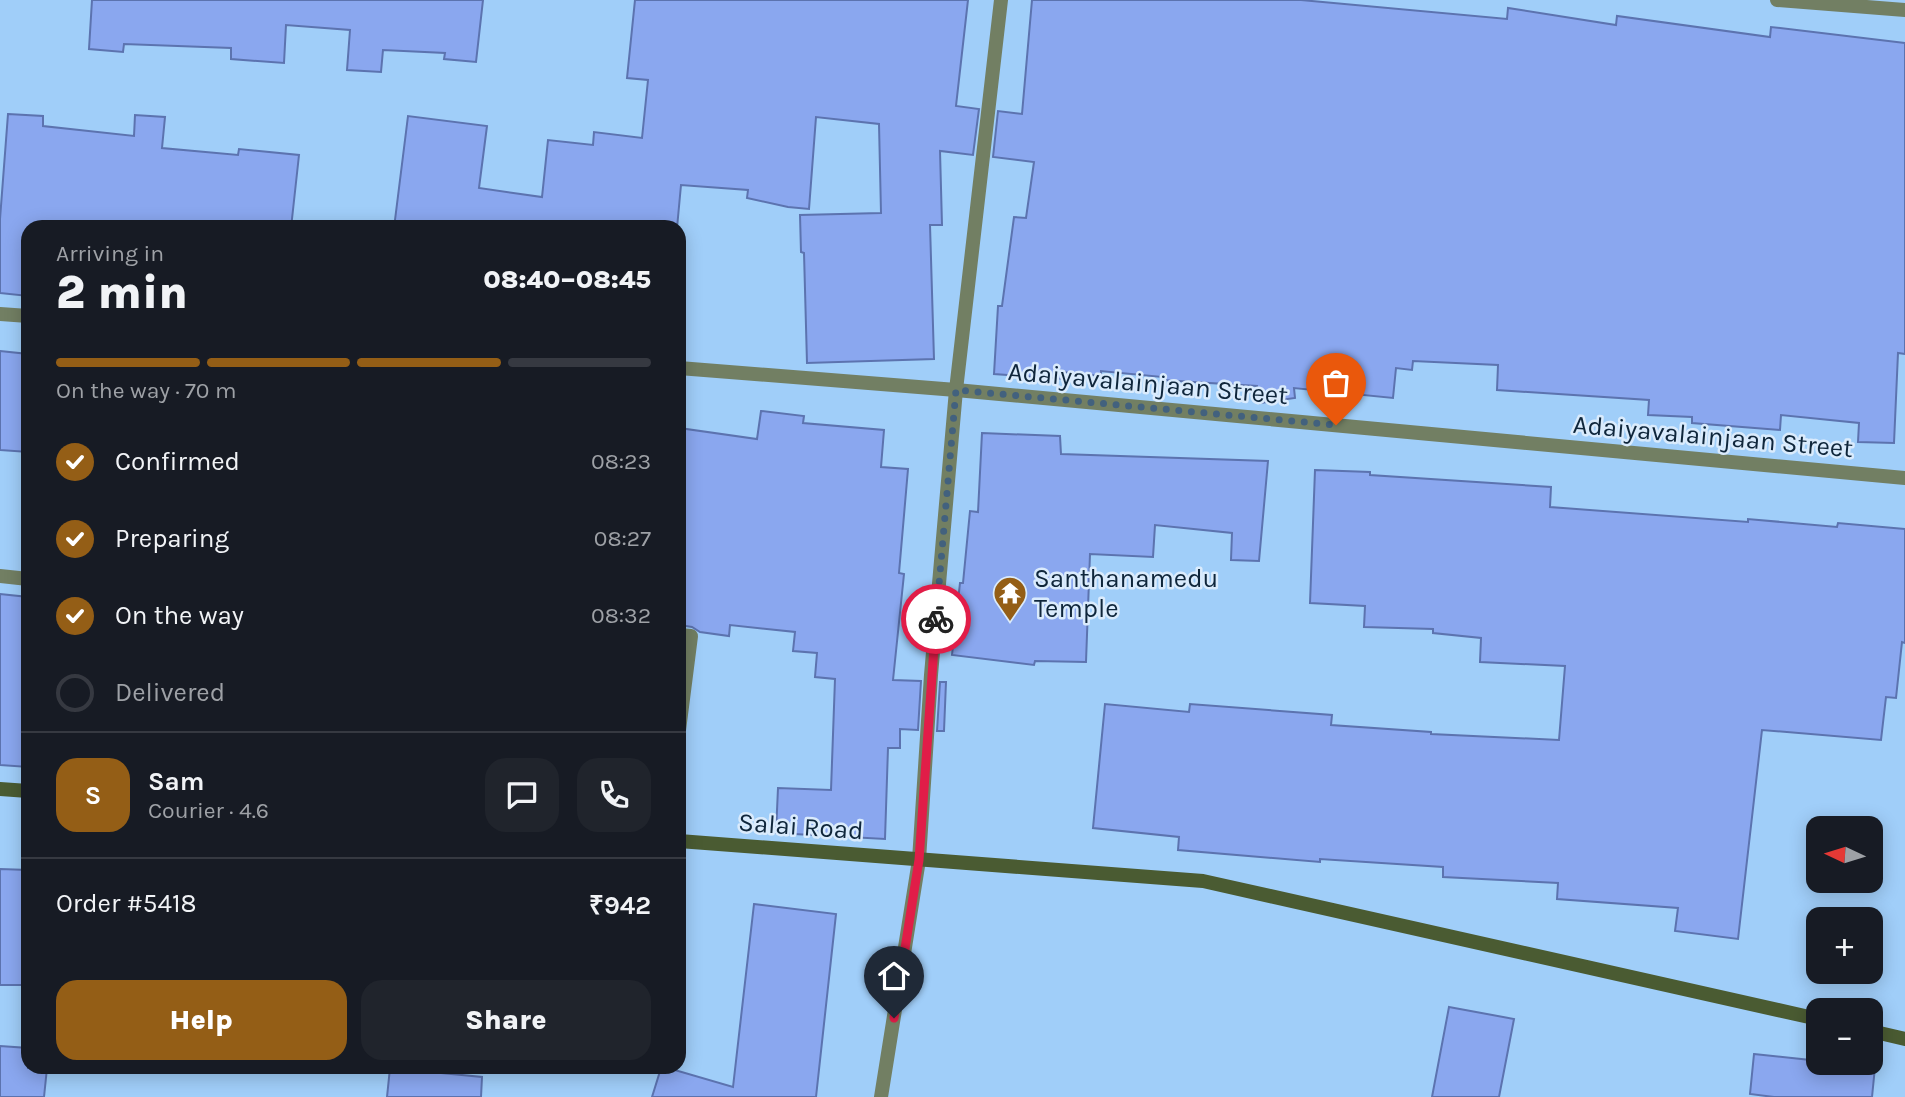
<!DOCTYPE html>
<meta charset="utf-8">
<style>
:root{--surface:#171b24;--page:#20242c;--text:#f1f3f6;--muted:#9ea1a6;--line:#363941;--accent:#945e16}
body{margin:0;font-family:Karla,sans-serif;background:var(--page);color:var(--text);height:100vh;display:flex;flex-direction:column;font-size:26px;white-space:nowrap}
*{box-sizing:border-box;margin:0}
p{font-size:23px;color:var(--muted)}
.icon{flex:none;width:38px;height:38px;fill:none;stroke:currentColor;stroke-width:2;stroke-linecap:round;stroke-linejoin:round}
.map{position:relative;flex:1;overflow:hidden}
.details{position:absolute;left:21px;top:220px;width:665px;height:854px;display:flex;flex-direction:column;background:var(--surface);border-radius:21px;box-shadow:0 4px 18px #0003}
.details>*{flex:none}
.needle{width:46px;rotate:274deg}
.controls{position:absolute;left:1806px;top:816px;display:grid;gap:14px}
.controls a{display:grid;place-items:center;width:77px;height:77px;border-radius:14px;background:var(--surface);box-shadow:0 4px 18px #0003;font-size:35px}
.pin{position:absolute;display:grid;place-items:center;width:60px;height:60px;color:#fff;margin:-72px -30px;border-radius:50% 50% 50% 0;rotate:-45deg;box-shadow:0 0 7px #0007}
.pin .icon{rotate:45deg}
.courier{position:absolute;display:grid;place-items:center;width:70px;height:70px;margin:-35px;border:5px solid #e11d48;border-radius:50%;background:#fff;color:#222;box-shadow:0 2px 9px #0007}
.headline em{font-style:normal;font-weight:800}
.headline div{display:flex;flex-direction:column-reverse}
.headline{display:flex;align-items:center;justify-content:space-between;height:119px;padding:0 35px}
h1{font-size:46px;font-weight:800;line-height:52px}
.bar{display:grid;grid-template-columns:repeat(4,1fr);gap:10px 7px;align-content:center;height:84px;padding:0 35px}
.bar i{height:9px;border-radius:5px;background:var(--line)}
.bar .selected{background:var(--accent)}
.bar p{grid-column:span 4}
.line{display:flex;align-items:center;gap:18px;padding:0 35px;border-top:2px solid var(--line)}
.line div{flex:1}
.round{display:grid;place-items:center;flex:none;width:74px;height:74px;border-radius:21px;background:var(--page)}
ol{padding:0 35px;list-style:none}
li{display:flex;align-items:center;gap:21px;height:77px}
li p{margin-inline-start:auto}
li .icon{padding:7px;border-radius:50%;background:var(--accent);color:#fff;stroke-width:4}
li:last-child{color:var(--muted)}
li i{width:38px;height:38px;border:4px solid var(--line);border-radius:50%}
.primary-button{display:flex;gap:14px;margin-top:auto;padding:14px 35px}
.primary-button a{flex:1;height:80px;border-radius:21px;background:var(--accent);color:#fff;font-size:28px;font-weight:800;line-height:80px;text-align:center}
.primary-button a+a{background:var(--page);color:var(--text)}
.map>svg:first-child{display:block}
</style>
<div class="map">
<svg width="1905" height="1097" viewBox="0 0 1905 1097">
<rect width="100%" height="100%" fill="#a0cef9"/>
<!-- building -->
<g fill="#8aa7ef" stroke="#5c73af" stroke-width="2">
<polygon points="92,0 483,0 476,62 444,59 445,53 383,50 381,72 347,70 350,30 286,25 284,63 231,59 231,48 124,44 123,52 89,49"/>
<polygon points="635,0 968,0 956,106 979,109 973,155 940,151 942,225 930,225 934,359 807,363 804,253 801,252 800,215 881,213 879,124 816,117 809,209 788,207 747,198 748,190 681,185 677,228 394,228 408,116 487,126 479,188 542,197 548,140 593,145 594,132 642,138 648,80 627,78"/>
<polygon points="1032,0 1301,0 1507,19 1508,8 1616,25 1617,16 1770,37 1771,27 1905,43 1905,354 1898,353 1894,443 1858,442 1859,423 1781,415 1780,430 1692,423 1692,417 1648,415 1649,400 1497,390 1498,365 1413,361 1412,370 1396,368 1393,398 1294,388 1295,398 1260,403 1257,386 1162,380 1163,377 1101,371 1101,376 1064,372 1063,379 994,374 998,306 1002,306 1014,217 1026,218 1034,162 993,157 998,111 1022,114"/>
<polygon points="8,114 43,116 43,126 134,136 135,115 165,117 162,148 238,155 239,149 299,155 291,228 28,228 28,296 0,293 0,219"/>
<polygon points="0,351 28,354 28,452 0,450"/>
<polygon points="761,411 804,416 803,423 884,430 881,467 908,469 899,573 904,574 893,680 921,681 918,730 900,729 900,748 888,748 885,839 776,833 778,788 831,790 835,679 815,677 817,653 793,651 795,632 730,625 729,636 700,632 692,627 679,625 679,428 757,439"/>
<polygon points="982,433 1060,436 1061,454 1268,461 1259,561 1231,560 1232,533 1155,525 1153,557 1090,554 1086,662 1035,661 1034,665 952,655 960,583 963,583 970,511 978,512"/>
<polygon points="1315,470 1370,472 1370,475 1551,487 1550,507 1748,522 1748,519 1837,527 1838,523 1905,529 1905,643 1902,642 1896,698 1886,697 1881,740 1762,730 1738,939 1675,931 1678,908 1557,899 1558,883 1443,877 1443,867 1320,859 1320,862 1178,850 1179,837 1093,828 1105,704 1189,712 1190,704 1332,715 1331,725 1431,732 1431,734 1559,740 1565,666 1480,662 1481,638 1433,633 1433,629 1364,627 1365,606 1310,603"/>
<polygon points="0,594 28,597 28,767 0,765"/>
<polygon points="940,682 946,682 944,731 937,731"/>
<polygon points="0,869 28,870 24,985 0,985"/>
<polygon points="754,904 836,914 816,1097 652,1097 661,1068 668,1068 733,1087"/>
<polygon points="1449,1007 1514,1019 1499,1097 1432,1097"/>
<polygon points="0,1046 28,1048 28,1068 47,1068 44,1097 0,1097"/>
<polygon points="1754,1054 1875,1067 1872,1097 1774,1097 1750,1094"/>
<polygon points="390,1068 482,1077 481,1097 387,1097"/>
</g>
<g fill="none" stroke-linecap="round" stroke-linejoin="round">
<!-- minor -->
<g stroke="#727f63" stroke-width="14">
<polyline points="0,314 28,316"/>
<polyline points="679,368 956,390 1905,478"/>
<polyline points="0,576 28,579"/>
<polyline points="679,635 691,636 679,730"/>
<polyline points="881,1097 919,860"/>
</g>
<!-- tertiary -->
<g stroke="#727f63" stroke-width="14">
<polyline points="1777,0 1905,10"/>
<polyline points="919,860 931,675 956,390 1001,0"/>
</g>
<!-- secondary -->
<g stroke="#4a5b32" stroke-width="14">
<polyline points="0,789 28,791"/>
<polyline points="679,841 1203,881 1818,1019"/>
<polyline points="1871,1031 1905,1039"/>
</g>
</g>
<g fill="none" stroke-linecap="round" stroke-linejoin="round">
<!-- done -->
<polyline stroke="#42617e" stroke-width="7" stroke-dasharray="0 12.6" points="936,619 956,390 1336,425"/>
<!-- route -->
<polyline stroke="#e11d48" stroke-width="9" points="894,1018 919,860 936,619"/>
</g>
<!-- icons -->
<defs>
<symbol id="temple-pin" viewBox="-11 -11 22 30"><path d="M0 17L-7.5 6A9.5 9.5 0 1 1 7.5 6Z" fill="#945e16" stroke="#daebfc"/><path d="M0-6L5-2H3V0L6.5 2.5H4V6H1.5V3h-3V6H-4V2.5H-6.5L-3 0V-2H-5Z" fill="#fff"/></symbol>
</defs>
<g fill-rule="evenodd">
<use href="#temple-pin" x="991" y="574" width="38" height="52"/>
</g>
<g text-anchor="middle" stroke-width="5" stroke-linejoin="round" paint-order="stroke">
<!-- street labels -->
<g font-size="26" fill="#0f263b" stroke="#daebfc">
<text transform="translate(1148 383) rotate(5)" y="9">Adaiyavalainjaan Street</text>
<text transform="translate(1713 436) rotate(5)" y="9">Adaiyavalainjaan Street</text>
<text transform="translate(801 826) rotate(4)" y="9">Salai Road</text>
</g>
<!-- poi labels -->
<g font-size="26" fill="#0f263b" stroke="#daebfc" text-anchor="start">
<text x="1034" y="587">Santhanamedu<tspan x="1034" dy="30">Temple</tspan></text>
</g>
</g>
</svg>
<div class="controls">
<a><svg class="needle" viewBox="-14 -14 28 28"><path d="M0-13l5 13h-10z" fill="#e53935"/><path d="M0 13l5-13h-10z" fill="#9ea1a6"/></svg></a>
<a>+</a>
<a>−</a>
</div>
<div class="pin" style="left:1336px;top:425px;background:#ea580c"><svg class="icon" aria-label="bag" viewBox="0 0 24 24"><path d="M5 8h14l-1 12H6zM9 8a3 3 0 0 1 6 0"/></svg></div>
<div class="pin" style="left:894px;top:1018px;background:#1f2937"><svg class="icon" aria-label="home" viewBox="0 0 24 24"><path d="M3 11l9-7 9 7M6 9v11h12V9"/></svg></div>
<div class="courier" style="left:936px;top:619px"><svg class="icon" aria-label="bike" viewBox="0 0 24 24"><circle cx="6" cy="16" r="4"/><circle cx="18" cy="16" r="4"/><path d="M6 16l4-8h5l3 8M10 8l3 8H6M13 5h3"/></svg></div>
<section class="details">
<div class="headline"><div><h1>2 min</h1><p>Arriving in</p></div><em>08:40–08:45</em></div>
<div class="bar"><i class="selected"></i><i class="selected"></i><i class="selected"></i><i></i><p>On the way · 70 m</p></div>
<ol>
<li><svg class="icon" aria-label="check" viewBox="0 0 24 24"><path d="M5 12l5 5 9-10"/></svg>Confirmed<p>08:23</p></li>
<li><svg class="icon" aria-label="check" viewBox="0 0 24 24"><path d="M5 12l5 5 9-10"/></svg>Preparing<p>08:27</p></li>
<li><svg class="icon" aria-label="check" viewBox="0 0 24 24"><path d="M5 12l5 5 9-10"/></svg>On the way<p>08:32</p></li>
<li><i></i>Delivered</li>
</ol>
<div class="line" style="height:126px"><b class="round" style="background:var(--accent);color:#fff">S</b><div><b>Sam</b><p>Courier · 4.6</p></div><a class="round"><svg class="icon" aria-label="chat" viewBox="0 0 24 24"><path d="M4 5h16v11H9l-5 4z"/></svg></a><a class="round"><svg class="icon" aria-label="phone" viewBox="0 0 24 24"><path d="M5 4h4l2 5-3 2q2 4 5 5l2-3 5 2v4C11 20 4 13 5 4z"/></svg></a></div>
<div class="line" style="height:91px"><div>Order #5418</div><b>₹942</b></div>
<div class="primary-button"><a>Help</a><a>Share</a></div>
</section>
</div>
